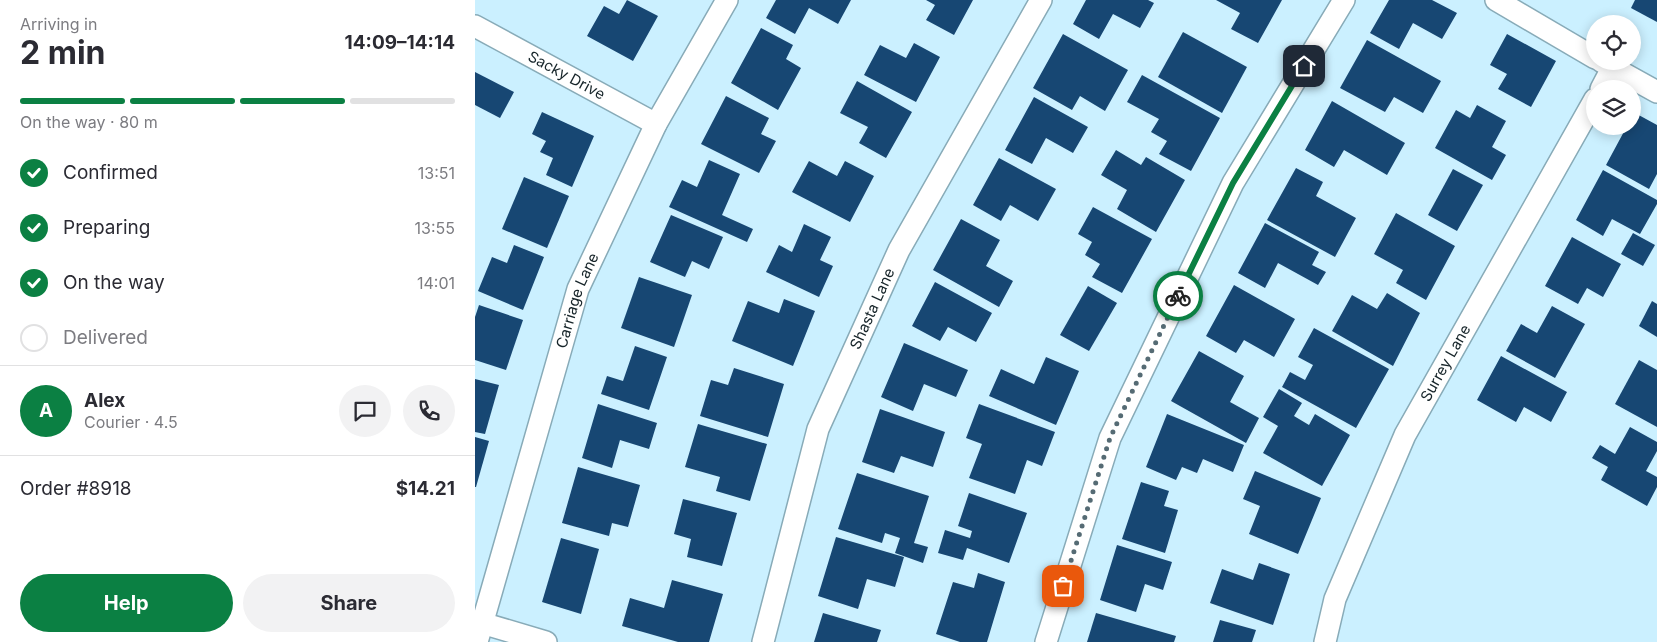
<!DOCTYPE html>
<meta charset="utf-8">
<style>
:root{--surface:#fff;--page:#f2f2f3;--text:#2b2b33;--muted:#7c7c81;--line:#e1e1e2;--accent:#0b8043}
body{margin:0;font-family:Inter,sans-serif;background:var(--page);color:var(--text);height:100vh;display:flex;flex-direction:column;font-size:19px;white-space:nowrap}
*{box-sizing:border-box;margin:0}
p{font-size:16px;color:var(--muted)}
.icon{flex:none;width:28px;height:28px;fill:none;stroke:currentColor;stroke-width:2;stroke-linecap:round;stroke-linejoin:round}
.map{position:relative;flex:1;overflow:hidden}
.panel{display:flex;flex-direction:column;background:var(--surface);width:475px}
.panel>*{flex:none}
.tools{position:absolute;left:1111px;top:15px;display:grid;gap:10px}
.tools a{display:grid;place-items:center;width:55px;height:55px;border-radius:50%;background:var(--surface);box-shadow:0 2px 12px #0003;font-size:25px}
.pin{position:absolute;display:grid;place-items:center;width:42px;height:42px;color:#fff;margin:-21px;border-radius:10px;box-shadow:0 2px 8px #0006}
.courier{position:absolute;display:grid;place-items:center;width:50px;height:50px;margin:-25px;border:4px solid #0b8043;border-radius:50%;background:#fff;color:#222;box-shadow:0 1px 6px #0007}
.headline em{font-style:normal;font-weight:700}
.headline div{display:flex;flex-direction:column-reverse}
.headline{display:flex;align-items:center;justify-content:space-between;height:85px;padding:0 20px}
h1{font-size:32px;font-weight:700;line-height:38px}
.bar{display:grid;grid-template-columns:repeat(4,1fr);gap:8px 5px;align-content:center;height:60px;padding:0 20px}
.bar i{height:6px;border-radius:4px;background:var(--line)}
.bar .selected{background:var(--accent)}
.bar p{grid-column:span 4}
.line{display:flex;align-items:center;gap:12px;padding:0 20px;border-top:1px solid var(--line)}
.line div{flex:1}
.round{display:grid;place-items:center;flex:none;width:52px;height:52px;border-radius:26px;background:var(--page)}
ol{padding:0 20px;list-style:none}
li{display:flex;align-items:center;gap:15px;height:55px}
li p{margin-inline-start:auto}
li .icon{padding:5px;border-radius:50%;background:var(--accent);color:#fff;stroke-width:4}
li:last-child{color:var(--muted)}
li i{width:28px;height:28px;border:2px solid var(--line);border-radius:50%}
.primary-button{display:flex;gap:10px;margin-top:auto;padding:10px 20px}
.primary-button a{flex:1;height:58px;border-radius:30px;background:var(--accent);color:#fff;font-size:20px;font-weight:700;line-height:58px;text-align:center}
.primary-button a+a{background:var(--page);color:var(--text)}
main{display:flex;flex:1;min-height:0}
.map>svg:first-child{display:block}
</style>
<main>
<section class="panel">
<div class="headline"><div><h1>2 min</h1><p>Arriving in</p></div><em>14:09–14:14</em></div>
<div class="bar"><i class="selected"></i><i class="selected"></i><i class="selected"></i><i></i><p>On the way · 80 m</p></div>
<ol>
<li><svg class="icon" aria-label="check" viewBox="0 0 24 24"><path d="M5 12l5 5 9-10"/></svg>Confirmed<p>13:51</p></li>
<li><svg class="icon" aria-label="check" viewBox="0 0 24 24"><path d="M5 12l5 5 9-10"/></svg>Preparing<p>13:55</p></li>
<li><svg class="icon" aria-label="check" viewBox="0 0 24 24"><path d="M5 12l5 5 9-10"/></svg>On the way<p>14:01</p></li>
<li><i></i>Delivered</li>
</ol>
<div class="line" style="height:90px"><b class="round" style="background:var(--accent);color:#fff">A</b><div><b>Alex</b><p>Courier · 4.5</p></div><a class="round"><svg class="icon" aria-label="chat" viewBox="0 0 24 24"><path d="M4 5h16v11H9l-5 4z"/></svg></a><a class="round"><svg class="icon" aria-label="phone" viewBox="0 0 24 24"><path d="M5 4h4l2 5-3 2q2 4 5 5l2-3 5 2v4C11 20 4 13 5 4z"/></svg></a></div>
<div class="line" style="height:65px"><div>Order #8918</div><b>$14.21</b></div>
<div class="primary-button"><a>Help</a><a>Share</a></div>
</section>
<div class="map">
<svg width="1182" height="642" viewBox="0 0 1182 642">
<rect width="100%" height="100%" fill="#cbf0ff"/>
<!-- building -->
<g fill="#174773">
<polygon points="152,0 183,16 158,61 112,36 129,6 144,14"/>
<polygon points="301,0 376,0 363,24 334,8 320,34 291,18"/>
<polygon points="451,0 498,0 479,35 451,20 460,5"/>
<polygon points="611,0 673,0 679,3 665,28 638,14 624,39 598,24"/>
<polygon points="741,0 807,0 783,43 756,29 765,13"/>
<polygon points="914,0 957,0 982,13 967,39 938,23 924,49 895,33"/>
<polygon points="1160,0 1182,0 1182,22 1156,8"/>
<polygon points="286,28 318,45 311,59 326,68 303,110 256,83"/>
<polygon points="708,32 772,67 747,113 683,77"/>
<polygon points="588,34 653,70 630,111 605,96 597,110 558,88"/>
<polygon points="1032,34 1081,61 1056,107 1023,89 1032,74 1015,65"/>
<polygon points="892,40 966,81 948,113 919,97 910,112 865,88"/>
<polygon points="439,43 465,57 441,102 389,75 405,45 431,58"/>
<polygon points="0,72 39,92 25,118 0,105"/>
<polygon points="667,75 745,118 716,171 684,154 692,141 676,132 684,119 652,102"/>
<polygon points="382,81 437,112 411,158 384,143 393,127 365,113"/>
<polygon points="251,96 294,118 286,134 301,141 284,173 226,144"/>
<polygon points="559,97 613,127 598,153 571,138 557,164 530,150"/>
<polygon points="857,101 930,143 912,175 869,150 859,167 830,150"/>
<polygon points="1002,105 1031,121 1017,147 1031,155 1017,180 960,148 981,110 995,118"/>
<polygon points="67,112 119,136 97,187 71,175 78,158 65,152 71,141 57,134"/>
<polygon points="1160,113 1182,125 1182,174 1174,189 1131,165 1152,126 1158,126 1158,117"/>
<polygon points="641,150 666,165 671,157 710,180 681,232 642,209 652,190 626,175"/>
<polygon points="524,158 581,189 563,221 535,205 526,221 498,205"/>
<polygon points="234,160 265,174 247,215 278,229 272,242 194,207 207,180 222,187"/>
<polygon points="334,161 362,176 370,161 399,176 375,222 317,192"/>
<polygon points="821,168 848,182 841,196 881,218 860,257 792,220"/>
<polygon points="978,169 1008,185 982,231 953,215"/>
<polygon points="1128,170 1182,200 1182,204 1165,234 1137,219 1128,236 1101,220"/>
<polygon points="49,177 94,196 72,248 27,229"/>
<polygon points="618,207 677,239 647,293 617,277 625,264 610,255 617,242 603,234"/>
<polygon points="921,213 980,246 951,300 921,283 928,270 899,254"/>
<polygon points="196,215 248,237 234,269 217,261 210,277 175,262"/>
<polygon points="486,219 525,240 511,266 538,281 524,307 458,270"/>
<polygon points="790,223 844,252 837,265 851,272 843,285 803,263 790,288 763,273"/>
<polygon points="329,224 356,237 345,260 358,266 344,297 291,272 304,245 317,252"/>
<polygon points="1158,233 1180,245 1168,266 1146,254"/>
<polygon points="1097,237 1146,264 1128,297 1112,288 1103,304 1070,286"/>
<polygon points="39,245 69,257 48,310 3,291 17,257 32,263"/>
<polygon points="164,277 217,295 199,347 146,328"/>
<polygon points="460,282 517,313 501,342 473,327 465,341 437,326"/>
<polygon points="759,285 820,319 799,357 769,340 761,353 731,336"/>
<polygon points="613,286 642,303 614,351 585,335"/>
<polygon points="912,293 945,313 918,366 857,331 877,295 902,309"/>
<polygon points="309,299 340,311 318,366 257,341 273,301 304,313"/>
<polygon points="1177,301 1182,304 1182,337 1164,326"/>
<polygon points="4,305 48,320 31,370 0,360 0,317"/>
<polygon points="1077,306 1110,324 1080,378 1031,351 1046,324 1062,333"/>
<polygon points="839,328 914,369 881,428 807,387 815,372 830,380 838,365 823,357"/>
<polygon points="429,343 493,370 481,397 449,384 438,411 406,397"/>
<polygon points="160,346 192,357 174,410 126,394 132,376 148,381"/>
<polygon points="724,351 769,376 755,402 784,418 771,443 696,401"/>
<polygon points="1026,356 1092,392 1076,422 1049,407 1041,422 1002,400"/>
<polygon points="571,357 604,371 581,425 514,396 526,369 559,384"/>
<polygon points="1164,360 1182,370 1182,427 1140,404"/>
<polygon points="259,368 309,384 293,437 225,416 236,380 253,385"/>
<polygon points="0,379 24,385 10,434 0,432"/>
<polygon points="804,389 827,403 819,416 834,425 840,414 875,435 847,486 788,453 803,426 788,417"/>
<polygon points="123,404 182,423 174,449 145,440 137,468 107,458"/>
<polygon points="504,404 580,432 567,466 552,460 540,494 494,478 507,444 491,438"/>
<polygon points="405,409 470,432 458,467 426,456 419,473 387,462"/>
<polygon points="692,414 769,445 758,472 728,459 722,473 707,467 701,480 671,467"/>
<polygon points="223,424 292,444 275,501 241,491 245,477 210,467"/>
<polygon points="1155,427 1182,442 1182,451 1171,471 1182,477 1182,487 1172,506 1126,480 1133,467 1117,458 1125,445 1140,454"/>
<polygon points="0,437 14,441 1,487 0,487"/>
<polygon points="103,467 165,485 153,527 137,523 134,536 87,523"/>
<polygon points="780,471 846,498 823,554 774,534 785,506 768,499"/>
<polygon points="382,473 454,496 439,543 453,547 448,563 420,553 425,538 410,533 407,543 363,529"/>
<polygon points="666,482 694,491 689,506 703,510 690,553 647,539"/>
<polygon points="494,493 552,513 534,563 492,548 488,560 463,553 470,530 495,538 497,531 483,526"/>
<polygon points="208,499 262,513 247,566 212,557 216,539 199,534"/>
<polygon points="361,537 429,557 420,587 392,579 383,609 343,596"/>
<polygon points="86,538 124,549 106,614 67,602"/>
<polygon points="642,545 697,562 688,590 670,584 661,612 625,600"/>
<polygon points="784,563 815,574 798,625 735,603 747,569 778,580"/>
<polygon points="503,573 530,582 512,642 485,642 461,634 478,582 499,588"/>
<polygon points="197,580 248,594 234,642 203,642 147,626 155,598 189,608"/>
<polygon points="348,613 406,630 402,642 339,642"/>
<polygon points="621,613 701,636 699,642 612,642"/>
<polygon points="745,620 781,630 777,642 738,642"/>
</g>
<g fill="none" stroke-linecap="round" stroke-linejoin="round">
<defs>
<g id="minor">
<polyline points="1021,0 1120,58"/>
<path id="s1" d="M0 26 181 124"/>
<polyline points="1126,61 1182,92"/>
<polyline points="1126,89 1137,68"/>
<polyline points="0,621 71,642"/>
<path id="s2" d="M2 642 103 289 181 124 252 0"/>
<path id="s3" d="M288 642 343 429 424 250 566 0"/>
<polyline points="571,642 635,438 758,183 869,0"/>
<path id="s4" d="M850 642 860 599 930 435 1120 99"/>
</g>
</defs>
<!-- minor casing -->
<use href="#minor" stroke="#88abb8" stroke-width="24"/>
<!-- minor -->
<use href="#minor" stroke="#fff" stroke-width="21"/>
</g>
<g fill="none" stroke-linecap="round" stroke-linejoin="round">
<!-- done -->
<polyline stroke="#556b74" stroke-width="5" stroke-dasharray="0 9" points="588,586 635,438 703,296"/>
<!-- route -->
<polyline stroke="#0b8043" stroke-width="6" points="703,296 758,183 829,66"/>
</g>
<g text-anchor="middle" stroke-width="5" stroke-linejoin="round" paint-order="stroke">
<!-- street labels -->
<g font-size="15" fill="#162429" stroke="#f1f8fb">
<text dy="5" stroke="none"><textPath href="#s1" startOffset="104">Sacky Drive</textPath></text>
<text dy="5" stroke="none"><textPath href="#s2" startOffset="356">Carriage Lane</textPath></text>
<text dy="5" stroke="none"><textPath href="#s3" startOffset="352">Shasta Lane</textPath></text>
<text dy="5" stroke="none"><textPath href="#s4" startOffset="305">Surrey Lane</textPath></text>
</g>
</g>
</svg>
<div class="tools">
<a><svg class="icon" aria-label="locate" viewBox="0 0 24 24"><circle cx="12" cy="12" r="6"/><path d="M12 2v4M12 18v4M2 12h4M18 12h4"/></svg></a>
<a><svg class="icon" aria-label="layers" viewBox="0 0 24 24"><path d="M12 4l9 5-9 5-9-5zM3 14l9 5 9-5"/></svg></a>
</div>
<div class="pin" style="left:588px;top:586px;background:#ea580c"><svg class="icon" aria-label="bag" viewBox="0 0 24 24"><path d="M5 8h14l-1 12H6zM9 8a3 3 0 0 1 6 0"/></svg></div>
<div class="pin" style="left:829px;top:66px;background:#1f2937"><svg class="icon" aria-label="home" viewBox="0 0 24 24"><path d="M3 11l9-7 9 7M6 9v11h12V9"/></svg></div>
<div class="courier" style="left:703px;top:296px"><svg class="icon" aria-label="bike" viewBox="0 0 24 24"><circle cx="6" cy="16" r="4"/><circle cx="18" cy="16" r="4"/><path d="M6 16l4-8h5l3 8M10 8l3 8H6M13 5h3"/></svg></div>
</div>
</main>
